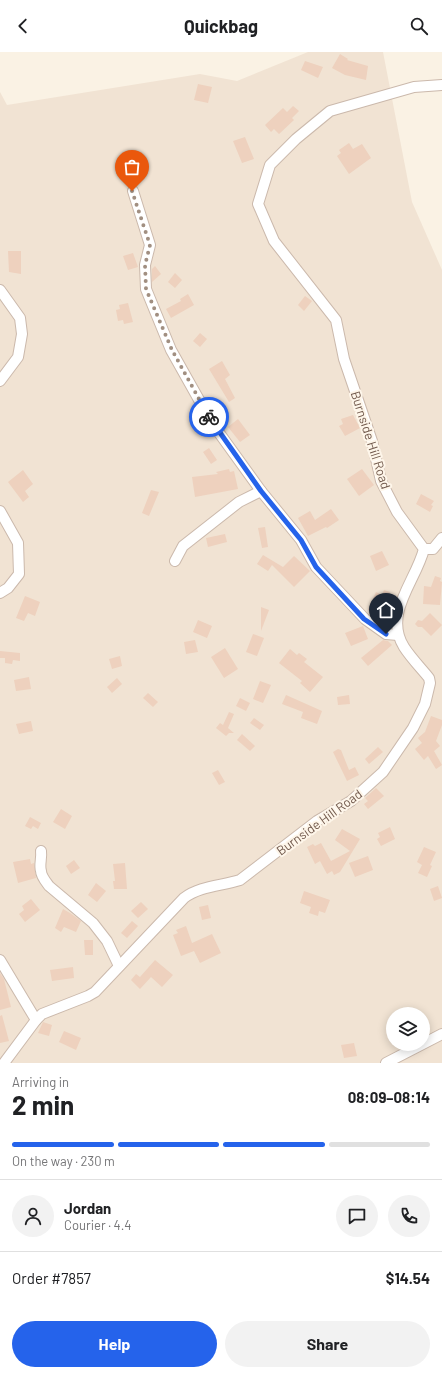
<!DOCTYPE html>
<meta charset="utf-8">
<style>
:root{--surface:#fff;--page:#f2f2f2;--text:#202124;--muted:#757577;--line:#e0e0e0;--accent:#2563eb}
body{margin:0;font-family:Barlow,sans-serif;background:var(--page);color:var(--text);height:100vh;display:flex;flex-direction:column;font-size:15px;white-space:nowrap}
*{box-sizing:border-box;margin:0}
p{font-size:13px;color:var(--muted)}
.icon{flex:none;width:22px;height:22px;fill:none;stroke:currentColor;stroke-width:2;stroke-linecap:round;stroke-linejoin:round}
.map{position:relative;height:1011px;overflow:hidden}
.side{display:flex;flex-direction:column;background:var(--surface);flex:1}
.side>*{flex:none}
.tools{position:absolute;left:386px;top:955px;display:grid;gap:8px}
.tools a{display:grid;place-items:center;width:44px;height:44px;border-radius:50%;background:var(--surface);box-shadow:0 2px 10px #0003;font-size:20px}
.pin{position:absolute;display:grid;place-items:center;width:34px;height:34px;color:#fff;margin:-41px -17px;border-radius:50% 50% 50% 0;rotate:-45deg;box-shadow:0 0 4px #0007}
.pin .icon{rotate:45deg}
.courier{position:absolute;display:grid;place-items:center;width:40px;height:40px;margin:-20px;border:3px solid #2563eb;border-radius:50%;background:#fff;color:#222;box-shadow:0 1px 5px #0007}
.head em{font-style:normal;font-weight:700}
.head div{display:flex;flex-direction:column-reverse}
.head{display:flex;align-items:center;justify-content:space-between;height:68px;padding:0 12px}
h1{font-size:26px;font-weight:700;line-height:30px}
.bar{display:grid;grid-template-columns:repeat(4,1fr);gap:6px 4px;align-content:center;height:48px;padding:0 12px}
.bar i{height:5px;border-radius:3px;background:var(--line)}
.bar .selected{background:var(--accent)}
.bar p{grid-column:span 4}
.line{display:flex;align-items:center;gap:10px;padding:0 12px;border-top:1px solid var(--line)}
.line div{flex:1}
.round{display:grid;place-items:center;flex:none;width:42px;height:42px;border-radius:21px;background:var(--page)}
.action{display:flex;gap:8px;margin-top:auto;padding:8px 12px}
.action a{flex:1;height:46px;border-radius:24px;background:var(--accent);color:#fff;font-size:16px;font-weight:700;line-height:46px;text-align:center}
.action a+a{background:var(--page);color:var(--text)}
header{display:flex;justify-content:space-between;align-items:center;height:52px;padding:0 12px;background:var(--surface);font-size:18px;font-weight:700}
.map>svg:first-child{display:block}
</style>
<header><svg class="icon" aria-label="back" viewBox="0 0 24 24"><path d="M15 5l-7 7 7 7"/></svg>Quickbag<svg class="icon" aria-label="search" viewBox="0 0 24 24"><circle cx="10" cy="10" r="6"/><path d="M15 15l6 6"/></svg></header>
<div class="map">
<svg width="442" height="1011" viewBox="0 0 442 1011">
<rect width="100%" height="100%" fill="#faf2e4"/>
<!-- residential -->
<path fill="#f1e3d3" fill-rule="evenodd" d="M308 0H383L412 150 442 218V1011H0V40L7 53 200 22 237 29ZM393 962H423V992H393Z"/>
<!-- building -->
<g fill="#eed1be">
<polygon points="340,2 348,7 347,8 368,14 366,28 345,23 332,16"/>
<polygon points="305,9 323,15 318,26 301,18"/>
<polygon points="198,32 212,35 208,51 194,48"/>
<polygon points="293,54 299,59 292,66 294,68 279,82 274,77 271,80 265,73 283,56 287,60"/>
<polygon points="245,85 254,107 242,111 233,89"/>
<polygon points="349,91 353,97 362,92 371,106 349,122 337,104 341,101 339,98"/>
<polygon points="8,199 21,199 21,222 9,220"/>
<polygon points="133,201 138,215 128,218 123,204"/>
<polygon points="155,214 161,222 152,230 152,217"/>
<polygon points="175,221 182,228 175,236 168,230"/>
<polygon points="188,242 194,253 171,266 166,257 181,249 180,247"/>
<polygon points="305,244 312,249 304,259 298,253"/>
<polygon points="128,251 133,270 124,272 123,268 118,269 116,258 120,257 119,253"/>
<polygon points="200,281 207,287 200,295 193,289"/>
<polygon points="222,309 230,323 225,327 235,346 229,350 209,317"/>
<polygon points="353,363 360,376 345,384 339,374 343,372 341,367"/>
<polygon points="238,367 250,383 240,390 228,375"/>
<polygon points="209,396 217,408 211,412 203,400"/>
<polygon points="229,417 230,420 234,419 238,437 195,445 192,425 218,422 216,420"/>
<polygon points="362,417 374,433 359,444 347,427"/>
<polygon points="23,418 33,432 25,439 29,445 23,450 8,430"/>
<polygon points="151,438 159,440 149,464 142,461"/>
<polygon points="421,442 434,449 431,453 433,454 430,460 416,452"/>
<polygon points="331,457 339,468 327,476 326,475 308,484 298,466 310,459 315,468"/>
<polygon points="265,475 268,495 262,496 258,476"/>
<polygon points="225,482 227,490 208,495 206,486"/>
<polygon points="382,499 389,513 376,519 370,504"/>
<polygon points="263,503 283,515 294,504 310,519 294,535 272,513 268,519 257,512"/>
<polygon points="435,524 441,526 440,529 442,530 440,553 423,552 424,534 431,535"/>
<polygon points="384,538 390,540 383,557 378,555 376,561 368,558 376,540 382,543"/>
<polygon points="25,544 40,550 35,564 28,561 24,569 16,566"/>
<polygon points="261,555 269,558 261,579"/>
<polygon points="430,561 442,573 431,584 422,575 418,575 415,572 418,568 422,569"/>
<polygon points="198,568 212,574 207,586 193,580"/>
<polygon points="363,574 368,587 351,594 345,581"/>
<polygon points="253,582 264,586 257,604 246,600"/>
<polygon points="195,588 198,600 186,602 184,590"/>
<polygon points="383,588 388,589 392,593 368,614 361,606"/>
<polygon points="225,596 238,617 224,626 211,605"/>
<polygon points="290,597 297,603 299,601 307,607 304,610 323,625 310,640 300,631 302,629 279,611"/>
<polygon points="0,599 20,601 20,609 13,608 12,612 5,611 5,606 0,606"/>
<polygon points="120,604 122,614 112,617 109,607"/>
<polygon points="29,625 31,637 16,639 14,628"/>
<polygon points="117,626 122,632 112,641 107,635"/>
<polygon points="260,629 271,633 263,651 253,647"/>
<polygon points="148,641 158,650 153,655 143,646"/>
<polygon points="286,643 322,659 317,672 301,666 303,660 282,652"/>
<polygon points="349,643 350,652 338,653 337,645"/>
<polygon points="240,646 250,651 246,659 236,654"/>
<polygon points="229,660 234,662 228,676 234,681 229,681 226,684 216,676 220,671 223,673"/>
<polygon points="431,664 442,668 442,673 436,689 440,694 434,699 442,713 436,717 428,704 424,708 415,697 422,691 418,686 425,680"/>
<polygon points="254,666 264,673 260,678 250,671"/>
<polygon points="31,669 33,679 19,682 16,672"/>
<polygon points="242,682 255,694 250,699 237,688"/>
<polygon points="378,695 383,700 369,712 365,707"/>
<polygon points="338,697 341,698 349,718 355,715 359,723 347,729 333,700"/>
<polygon points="218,718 225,730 219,733 212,721"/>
<polygon points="376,736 384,744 368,757 364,752 368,749 365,746"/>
<polygon points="61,757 72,764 65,777 53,770"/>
<polygon points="30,765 41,771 38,777 33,774 31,777 25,774"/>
<polygon points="390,775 395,787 381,794 377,787 380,785 378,781"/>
<polygon points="342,777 360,787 340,820 334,823 332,819 327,822 320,809 315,812 307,795 313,792 315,794 321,791 331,809 350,799 335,788"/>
<polygon points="424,795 436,800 430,813 432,814 427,825 418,821 422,813 417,810"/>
<polygon points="368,804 373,818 355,825 349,811"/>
<polygon points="30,807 31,812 34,811 36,826 18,831 13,810"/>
<polygon points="74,808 80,816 71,822 66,814"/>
<polygon points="125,811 127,837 114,837 113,829 115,829 113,812"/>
<polygon points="96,831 106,839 97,850 88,843"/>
<polygon points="438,834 442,846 434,849 430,837"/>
<polygon points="304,839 330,848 325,861 319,859 318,864 309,861 311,855 300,851"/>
<polygon points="31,847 40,858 25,870 19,862 24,858 22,854"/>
<polygon points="141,850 148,857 138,866 131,859"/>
<polygon points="208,853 211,866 202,868 199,855"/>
<polygon points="63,857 70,861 81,869 76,880 64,875 61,880 55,876"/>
<polygon points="132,869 138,874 127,886 121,881"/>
<polygon points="186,874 192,891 212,882 221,901 200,911 194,899 181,904 173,883 178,881 176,878"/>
<polygon points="84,888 93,888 93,903 85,903"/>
<polygon points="155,908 173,923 162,935 151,925 140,937 131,928 136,922 140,925"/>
<polygon points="73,915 74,926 52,929 50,918"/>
<polygon points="0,921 4,927 11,955 0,958"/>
<polygon points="2,963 9,989 0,991 0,964"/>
<polygon points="43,970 52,973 49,984 38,981"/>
<polygon points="64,979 81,986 76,998 59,990"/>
<polygon points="354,991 357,1004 344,1006 341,993"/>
</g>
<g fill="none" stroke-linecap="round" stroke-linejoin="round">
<defs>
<g id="minor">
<polyline points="133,139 150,193 145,213 146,237 171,298 212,371 261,439 301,488 316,515 365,567 386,582 398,583"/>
<polyline points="0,238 20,266 22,282 18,305 0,329"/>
<polyline points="0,459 18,491 19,522 8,536 0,541"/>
<polyline points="424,497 433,497 442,486"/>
<polyline points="175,509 183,494 239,450 261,439"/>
<path d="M41 799C42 806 39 813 41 819 41 824 46 830 49 834L93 871 107 889 119 914"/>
<polyline points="0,908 36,968"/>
<path d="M4 1011 36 968 42 962 88 944 95 940 184 846C200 834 221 834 240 828L317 769 351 749 383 720 413 676 425 652 430 631 429 626C421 616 411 606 404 595 383 561 416 529 424 497L397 460 381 429 372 389 344 307 336 268 274 189 258 152 270 113 296 87 330 59 414 35 442 33"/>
<polyline points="386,1011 442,982"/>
</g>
</defs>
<!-- minor casing -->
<use href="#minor" stroke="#cbb9ac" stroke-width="12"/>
<!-- minor -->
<use href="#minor" stroke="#fff" stroke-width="10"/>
</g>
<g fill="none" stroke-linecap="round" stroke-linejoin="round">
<!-- done -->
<polyline stroke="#a18f81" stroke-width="4" stroke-dasharray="0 7.2" points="132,139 150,193 145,213 146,237 172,298 209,365"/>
<!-- route -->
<polyline stroke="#2563eb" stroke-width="5" points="209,365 261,439 301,488 316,515 364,567 386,582"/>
</g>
<g text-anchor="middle" stroke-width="4" stroke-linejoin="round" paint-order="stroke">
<!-- street labels -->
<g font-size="13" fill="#71594c" stroke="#fef6ea">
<text transform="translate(371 388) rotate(72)" y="5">Burnside Hill Road</text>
<text transform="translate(319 770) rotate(-36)" y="5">Burnside Hill Road</text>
</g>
</g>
</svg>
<div class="tools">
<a><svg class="icon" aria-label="layers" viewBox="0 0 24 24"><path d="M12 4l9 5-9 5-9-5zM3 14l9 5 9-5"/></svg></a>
</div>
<div class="pin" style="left:132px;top:139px;background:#ea580c"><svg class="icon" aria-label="bag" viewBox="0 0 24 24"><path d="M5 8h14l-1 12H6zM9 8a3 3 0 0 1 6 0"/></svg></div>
<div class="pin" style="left:386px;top:582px;background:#1f2937"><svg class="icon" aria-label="home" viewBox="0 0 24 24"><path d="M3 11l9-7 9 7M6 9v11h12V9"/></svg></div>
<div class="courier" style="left:209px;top:365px"><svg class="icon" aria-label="bike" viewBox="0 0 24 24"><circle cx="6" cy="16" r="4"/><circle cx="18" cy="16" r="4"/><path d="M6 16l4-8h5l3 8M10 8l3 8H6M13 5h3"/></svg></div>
</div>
<section class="side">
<div class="head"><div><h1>2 min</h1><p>Arriving in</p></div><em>08:09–08:14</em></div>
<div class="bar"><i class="selected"></i><i class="selected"></i><i class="selected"></i><i></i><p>On the way · 230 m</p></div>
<div class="line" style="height:72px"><a class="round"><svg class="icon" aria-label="person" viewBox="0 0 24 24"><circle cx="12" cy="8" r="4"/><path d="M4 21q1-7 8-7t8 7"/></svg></a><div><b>Jordan</b><p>Courier · 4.4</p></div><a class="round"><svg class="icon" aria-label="chat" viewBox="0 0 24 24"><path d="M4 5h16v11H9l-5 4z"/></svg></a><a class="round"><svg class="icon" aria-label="phone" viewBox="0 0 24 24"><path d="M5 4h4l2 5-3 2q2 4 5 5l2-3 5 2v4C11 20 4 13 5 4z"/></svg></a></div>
<div class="line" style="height:52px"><div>Order #7857</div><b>$14.54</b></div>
<div class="action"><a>Help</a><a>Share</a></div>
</section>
